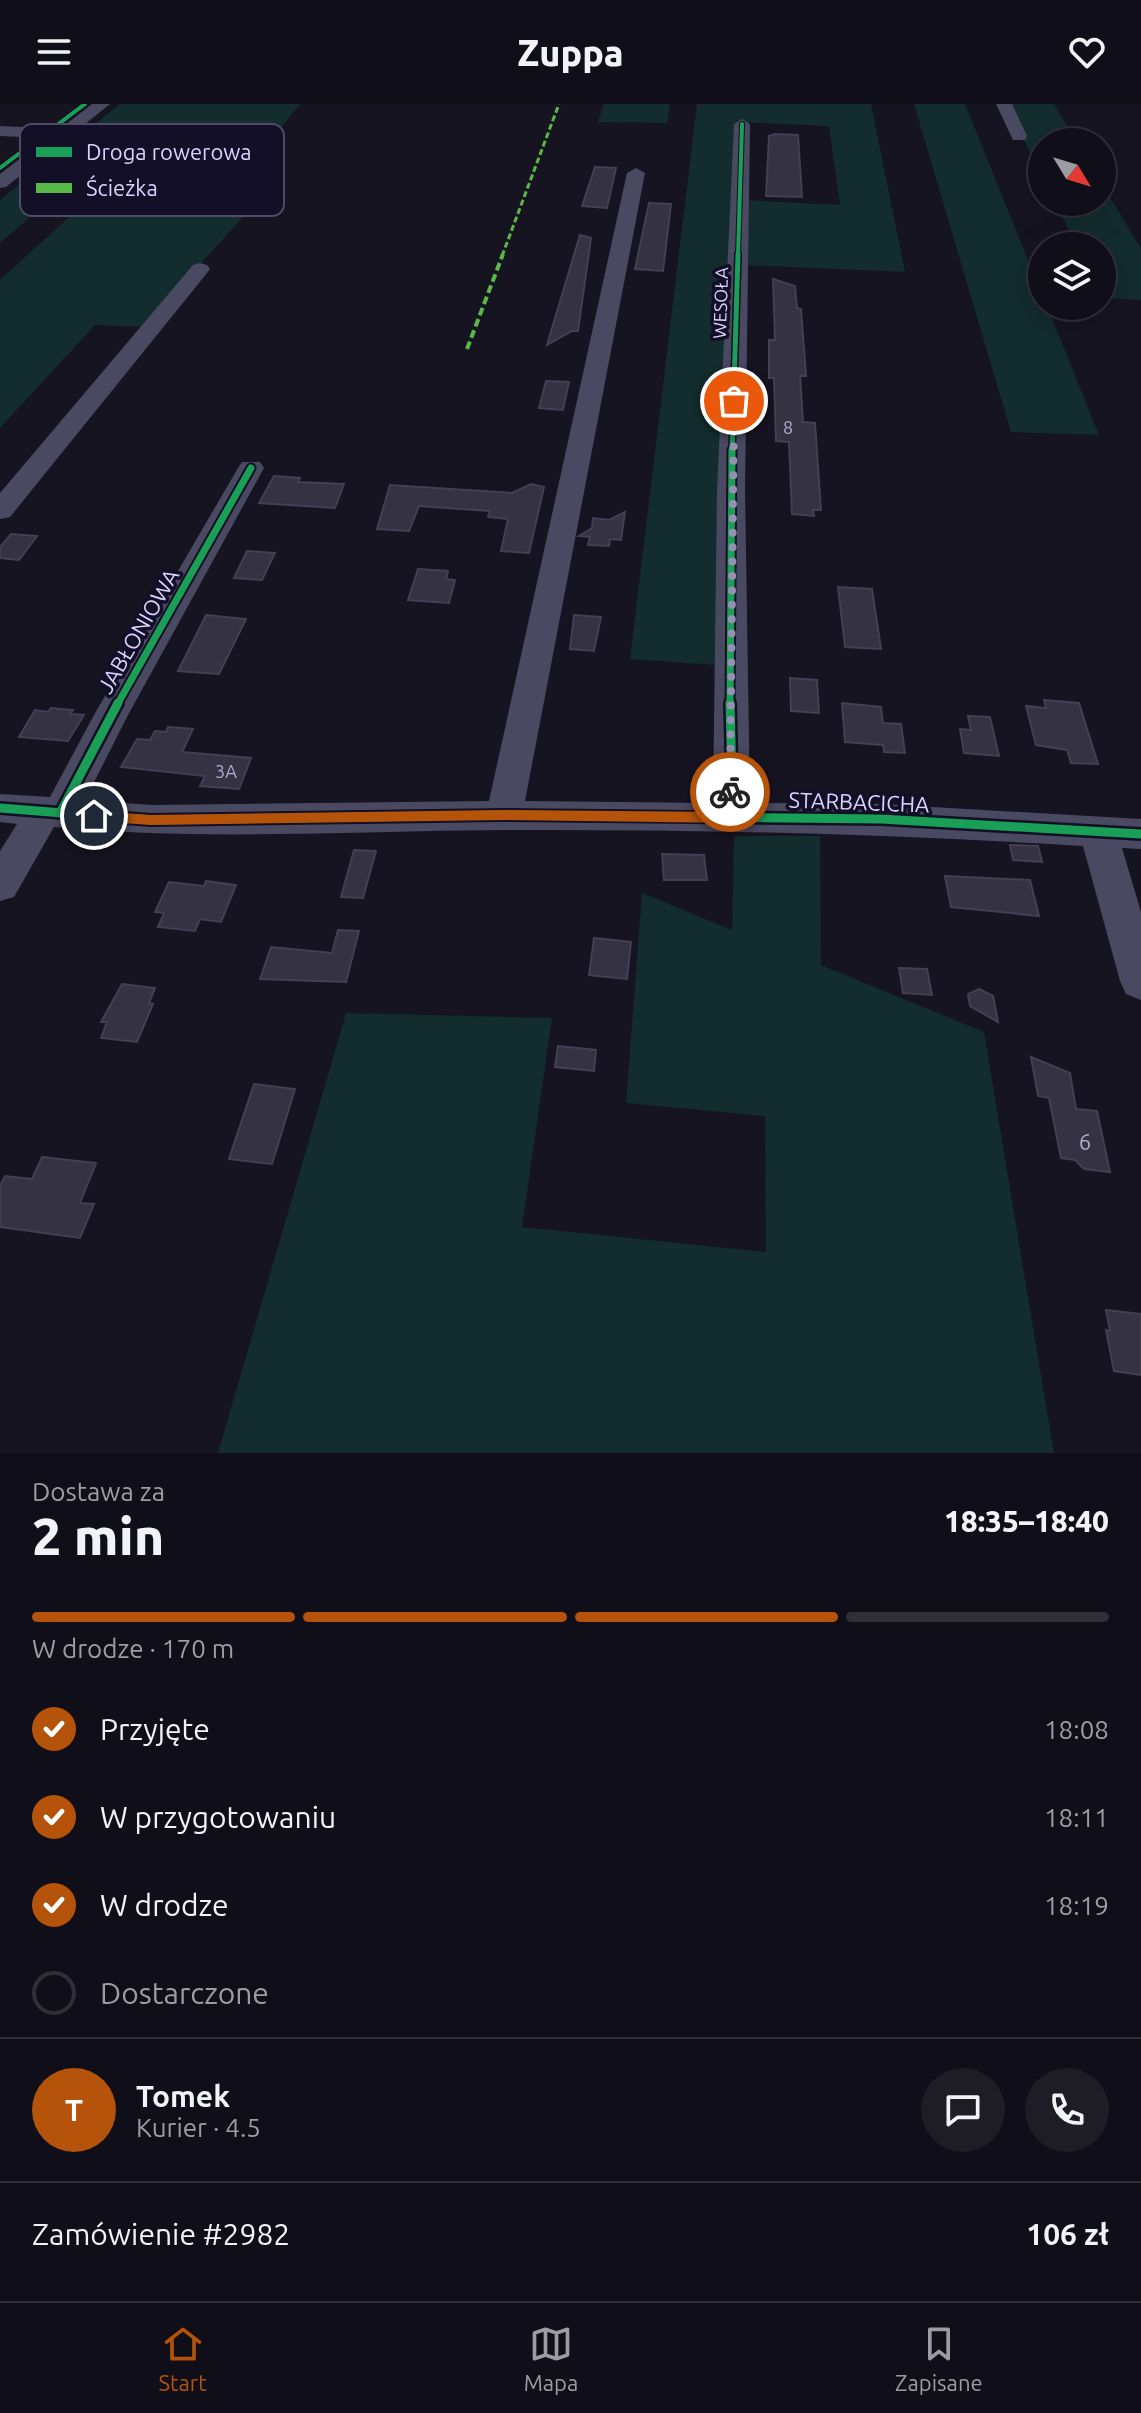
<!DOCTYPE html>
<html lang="pl">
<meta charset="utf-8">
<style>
:root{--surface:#100f19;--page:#1e1d26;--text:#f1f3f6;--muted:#9c9ca2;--line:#302f38;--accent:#b45309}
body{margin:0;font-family:Ubuntu,sans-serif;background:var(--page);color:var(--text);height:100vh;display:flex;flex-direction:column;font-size:30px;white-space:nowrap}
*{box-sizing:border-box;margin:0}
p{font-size:26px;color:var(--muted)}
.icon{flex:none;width:44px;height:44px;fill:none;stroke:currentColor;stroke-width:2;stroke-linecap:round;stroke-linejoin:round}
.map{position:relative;height:1349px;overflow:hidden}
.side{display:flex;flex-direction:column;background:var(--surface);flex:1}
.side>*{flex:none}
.needle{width:52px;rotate:128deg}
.tools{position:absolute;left:1028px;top:24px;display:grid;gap:16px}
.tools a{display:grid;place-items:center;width:88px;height:88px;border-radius:50%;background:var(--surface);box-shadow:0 8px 32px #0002,0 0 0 2px var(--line);font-size:40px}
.pin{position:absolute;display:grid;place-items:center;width:68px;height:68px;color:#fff;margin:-34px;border:4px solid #fff;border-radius:50%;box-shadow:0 2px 8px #0007}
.courier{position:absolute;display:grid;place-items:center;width:80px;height:80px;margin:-40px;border:6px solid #b45309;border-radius:50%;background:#fff;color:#222;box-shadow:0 2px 10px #0007}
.summary em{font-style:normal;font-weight:800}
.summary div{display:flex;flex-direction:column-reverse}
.summary{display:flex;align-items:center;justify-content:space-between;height:136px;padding:0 32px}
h1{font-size:52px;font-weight:800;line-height:60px}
.bar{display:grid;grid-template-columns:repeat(4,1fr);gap:12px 8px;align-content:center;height:96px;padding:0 32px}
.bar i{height:10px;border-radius:6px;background:var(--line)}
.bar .on{background:var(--accent)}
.bar p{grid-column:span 4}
.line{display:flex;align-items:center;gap:20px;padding:0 32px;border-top:2px solid var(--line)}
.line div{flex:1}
.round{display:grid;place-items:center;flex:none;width:84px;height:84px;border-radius:42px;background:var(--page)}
ol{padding:0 32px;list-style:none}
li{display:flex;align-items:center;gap:24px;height:88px}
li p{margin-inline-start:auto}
li .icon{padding:8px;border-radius:50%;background:var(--accent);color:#fff;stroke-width:4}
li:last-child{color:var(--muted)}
li i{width:44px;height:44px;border:4px solid var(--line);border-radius:50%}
header{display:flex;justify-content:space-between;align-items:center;height:104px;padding:0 32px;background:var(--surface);font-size:36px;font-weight:800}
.menu{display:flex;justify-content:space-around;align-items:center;height:112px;border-top:2px solid var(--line);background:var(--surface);font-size:22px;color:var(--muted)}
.menu a{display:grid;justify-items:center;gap:4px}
.menu .on{color:var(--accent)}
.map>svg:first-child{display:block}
</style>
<header><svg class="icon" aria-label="menu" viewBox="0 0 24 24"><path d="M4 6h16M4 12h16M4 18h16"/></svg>Zuppa<svg class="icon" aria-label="heart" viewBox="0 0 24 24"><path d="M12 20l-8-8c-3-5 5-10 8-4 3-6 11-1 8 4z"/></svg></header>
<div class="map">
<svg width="1141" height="1349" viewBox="0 0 1141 1349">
<rect width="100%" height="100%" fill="#161421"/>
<!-- green -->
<g fill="#132c2d">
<polygon points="120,0 300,0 261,49 285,67 143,223 95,221 0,324 0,176 155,35 123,32 0,139 0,96"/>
<polygon points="604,0 670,0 667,19 598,18"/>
<polygon points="697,0 871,0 905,168 743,161 745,96 840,101 829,22 737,18 715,561 630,555"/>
<polygon points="914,0 965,0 1042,191 1042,202 1047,202 1099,331 1011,328"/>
<polygon points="1006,0 1054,0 1077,38 1042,38 1042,72"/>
<polygon points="1102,80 1141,145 1141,196 1104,194 1102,142 1077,142 1055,98 1102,98"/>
<polygon points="734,732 820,732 821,861 984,928 1054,1349 218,1349 346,909 552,914 522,1123 766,1148 765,1012 626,999 642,789 732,826"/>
</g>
<!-- building -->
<g fill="#343243" stroke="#433f54" stroke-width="2">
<polygon points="775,30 798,31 802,93 766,92 769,32"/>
<polygon points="595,63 616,64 607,104 582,102"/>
<polygon points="649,99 671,100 663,167 635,165"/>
<polygon points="580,131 591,134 578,227 572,227 547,241"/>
<polygon points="773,175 795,182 797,204 801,205 806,272 800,272 803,318 815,319 821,406 813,406 814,412 792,410 789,338 776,337 774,274 769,274 769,236 775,236"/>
<polygon points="546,277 569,278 563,306 539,304"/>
<polygon points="274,372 300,374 298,378 344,380 335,404 259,399"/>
<polygon points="531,380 544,383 529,449 501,447 508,415 488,413 490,407 419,402 409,427 377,425 390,381 512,389"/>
<polygon points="625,408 621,436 610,435 609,442 588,441 590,433 579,432 592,424 593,414 609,416"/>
<polygon points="11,430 37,432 19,456 0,454 0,443"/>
<polygon points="247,447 275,449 262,476 234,474"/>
<polygon points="418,465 448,467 446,475 455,476 449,499 408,496"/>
<polygon points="838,483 872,485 881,545 845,543"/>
<polygon points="206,511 246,515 219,570 178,567"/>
<polygon points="574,511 601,513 594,547 570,545"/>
<polygon points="790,574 817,576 819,609 791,607"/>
<polygon points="1044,596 1079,599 1098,660 1071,659 1067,646 1036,641 1026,602 1046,604"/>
<polygon points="842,599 881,603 883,619 901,620 905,649 884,648 883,641 845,638"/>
<polygon points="51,604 73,606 70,610 84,611 68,637 19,633 35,606 48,608"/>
<polygon points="968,612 990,613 999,652 964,649 960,625 971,626"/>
<polygon points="168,623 193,625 182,648 251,654 239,685 200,682 205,672 121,663 137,635 150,636 155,627 166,628"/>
<polygon points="1010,741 1038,742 1042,758 1013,756"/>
<polygon points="354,746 376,747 363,794 341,793"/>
<polygon points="662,750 704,751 707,776 664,776"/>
<polygon points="945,772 1030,776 1039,812 951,803"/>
<polygon points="206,777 236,781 221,818 200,815 195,827 158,823 164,809 155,808 169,778 204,782"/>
<polygon points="338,826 359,827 346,878 260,875 271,843 332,849"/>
<polygon points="594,834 631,838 627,875 589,871"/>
<polygon points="899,864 927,865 932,891 903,889"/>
<polygon points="122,880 155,884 149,899 153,900 137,938 101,934 107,918 101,918"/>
<polygon points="979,885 993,892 998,918 970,902 968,890"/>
<polygon points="558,942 596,946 594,967 555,963"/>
<polygon points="1031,953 1070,969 1076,1005 1097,1007 1110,1068 1084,1065 1075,1056 1061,1054 1049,994 1038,992"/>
<polygon points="254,980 295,985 272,1060 229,1055"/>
<polygon points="42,1053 96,1059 80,1099 94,1100 80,1134 0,1123 0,1082 5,1072 32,1075"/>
<polygon points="1106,1206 1141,1210 1141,1271 1114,1267 1106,1226 1110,1227"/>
</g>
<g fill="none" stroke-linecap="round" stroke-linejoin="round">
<!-- minor -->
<g fill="#4a4962" fill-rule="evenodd">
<polygon points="92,0 110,0 6,83 0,84 0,70 47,34 0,32 0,22 60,25"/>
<polygon points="996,0 1012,0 1027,32 1025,36 1013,36"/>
<path d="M742 15 750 20 745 386 750 699 881 700 1141 715V745L1122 744 1141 808V896L1126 890 1120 877 1083 742C889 730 696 725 502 726 353 727 203 737 54 723L14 793 0 797V747L17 720 0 718V690L50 693 94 611 238 364 242 358H260L264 364 128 611 85 696 151 701 489 697 627 69 636 64 645 69 525 697 713 699 717 386 734 20Z"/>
<polygon points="200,159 207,161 210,165 207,169 10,413 0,415 0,389 193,161"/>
</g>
<!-- quiet-far1 -->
<polyline stroke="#58b947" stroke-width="3" stroke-dasharray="6 3" stroke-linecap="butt" points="502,152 559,0"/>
<!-- quiet -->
<polyline stroke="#58b947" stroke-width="4" stroke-dasharray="8 4" stroke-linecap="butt" points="467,245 503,150"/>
<defs>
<g id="cycleway-far3">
<polyline points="0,64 85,0"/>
<polyline points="738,152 742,20"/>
</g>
<polyline id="cycleway-far2" points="732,348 738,150"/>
<g id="cycleway-far1">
<polyline points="117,601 251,364"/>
<polyline points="730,601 732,346"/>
</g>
<g id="cycleway">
<polyline points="730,599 733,714"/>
<polyline points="0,704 151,716 504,711 881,715 1141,730"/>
<polyline points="60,709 118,599"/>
</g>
</defs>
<!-- cycleway-far3 casing -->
<use href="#cycleway-far3" stroke="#130f26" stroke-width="6"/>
<!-- cycleway-far2 casing -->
<use href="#cycleway-far2" stroke="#130f26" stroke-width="8"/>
<!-- cycleway-far1 casing -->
<use href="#cycleway-far1" stroke="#130f26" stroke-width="11"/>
<!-- cycleway casing -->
<use href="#cycleway" stroke="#130f26" stroke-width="14"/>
<!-- cycleway-far3 -->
<use href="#cycleway-far3" stroke="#1a9f57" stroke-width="4"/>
<!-- cycleway-far2 -->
<use href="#cycleway-far2" stroke="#1a9f57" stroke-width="5"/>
<!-- cycleway-far1 -->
<use href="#cycleway-far1" stroke="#1a9f57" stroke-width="7"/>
<!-- cycleway -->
<use href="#cycleway" stroke="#1a9f57" stroke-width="9"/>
</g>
<!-- route -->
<polygon fill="#b45309" points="730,683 737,688 740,714 733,719 504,716 151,721 94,717 87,712 94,707 151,711 504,706 726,708 724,688"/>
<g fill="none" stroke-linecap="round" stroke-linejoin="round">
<!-- done -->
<polyline stroke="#9591b1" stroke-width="8" stroke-dasharray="0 14.4" points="730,688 734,297"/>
</g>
<g text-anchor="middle" stroke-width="7" stroke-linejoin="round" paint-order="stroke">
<!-- far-street labels -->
<g font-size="18" fill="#d9d4ff" stroke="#130f26">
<text transform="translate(721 199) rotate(-88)" y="6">WESOŁA</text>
</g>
<!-- number labels -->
<g font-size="18" fill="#b0acd0">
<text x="788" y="330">8</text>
<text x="226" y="674">3A</text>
</g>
<!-- street labels -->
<g font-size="22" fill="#d9d4ff" stroke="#130f26">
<text transform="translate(138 527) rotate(-60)" y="8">JABŁONIOWA</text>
<text transform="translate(859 698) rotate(2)" y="8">STARBACICHA</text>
</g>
<!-- near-number labels -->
<g font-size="22" fill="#b0acd0">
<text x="1085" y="1046">6</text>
</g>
</g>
<!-- legend -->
<rect x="20" y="20" width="264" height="92" rx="12" fill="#130f26" stroke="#4e4a67" stroke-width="2"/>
<rect x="36" y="43" width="36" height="10" fill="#1a9f57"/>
<rect x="36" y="79" width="36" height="10" fill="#58b947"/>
<g font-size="22" fill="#d9d4ff">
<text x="86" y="56">Droga rowerowa</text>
<text x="86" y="92">Ścieżka</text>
</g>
</svg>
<div class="tools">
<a><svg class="needle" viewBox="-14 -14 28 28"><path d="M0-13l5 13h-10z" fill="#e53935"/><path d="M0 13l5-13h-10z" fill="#9c9ca2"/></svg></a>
<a><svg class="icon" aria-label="layers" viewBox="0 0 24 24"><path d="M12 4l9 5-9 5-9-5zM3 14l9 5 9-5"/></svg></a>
</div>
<div class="pin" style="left:734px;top:297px;background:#ea580c"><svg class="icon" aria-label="bag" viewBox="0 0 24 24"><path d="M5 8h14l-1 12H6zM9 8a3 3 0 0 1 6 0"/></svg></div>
<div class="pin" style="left:94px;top:712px;background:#1f2937"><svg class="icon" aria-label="home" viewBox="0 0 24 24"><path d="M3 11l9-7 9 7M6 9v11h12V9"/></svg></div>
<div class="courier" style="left:730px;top:688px"><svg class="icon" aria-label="bike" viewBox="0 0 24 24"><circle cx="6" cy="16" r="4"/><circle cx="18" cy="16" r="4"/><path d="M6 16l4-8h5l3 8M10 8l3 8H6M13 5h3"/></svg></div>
</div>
<section class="side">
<div class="summary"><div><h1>2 min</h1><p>Dostawa za</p></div><em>18:35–18:40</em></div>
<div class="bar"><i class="on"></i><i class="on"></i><i class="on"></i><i></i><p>W drodze · 170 m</p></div>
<ol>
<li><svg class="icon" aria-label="check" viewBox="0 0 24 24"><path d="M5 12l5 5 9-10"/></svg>Przyjęte<p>18:08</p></li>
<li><svg class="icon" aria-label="check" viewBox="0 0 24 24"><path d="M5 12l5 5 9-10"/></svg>W przygotowaniu<p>18:11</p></li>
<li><svg class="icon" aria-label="check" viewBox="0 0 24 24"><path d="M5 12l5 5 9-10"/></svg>W drodze<p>18:19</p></li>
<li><i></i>Dostarczone</li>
</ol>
<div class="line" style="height:144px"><b class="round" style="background:var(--accent);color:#fff">T</b><div><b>Tomek</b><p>Kurier · 4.5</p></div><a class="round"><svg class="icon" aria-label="chat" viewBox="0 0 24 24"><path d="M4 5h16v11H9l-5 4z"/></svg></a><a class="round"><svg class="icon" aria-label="phone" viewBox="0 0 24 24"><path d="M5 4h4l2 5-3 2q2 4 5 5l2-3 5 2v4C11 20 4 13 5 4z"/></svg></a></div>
<div class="line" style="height:104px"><div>Zamówienie #2982</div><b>106 zł</b></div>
</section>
<nav class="menu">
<a class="on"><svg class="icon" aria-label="home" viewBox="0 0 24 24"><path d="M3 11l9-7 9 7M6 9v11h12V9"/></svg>Start</a>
<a><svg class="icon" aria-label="map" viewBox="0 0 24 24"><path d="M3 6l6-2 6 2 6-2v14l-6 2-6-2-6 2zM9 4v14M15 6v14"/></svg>Mapa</a>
<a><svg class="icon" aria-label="saved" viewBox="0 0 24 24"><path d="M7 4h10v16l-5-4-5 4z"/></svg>Zapisane</a>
</nav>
